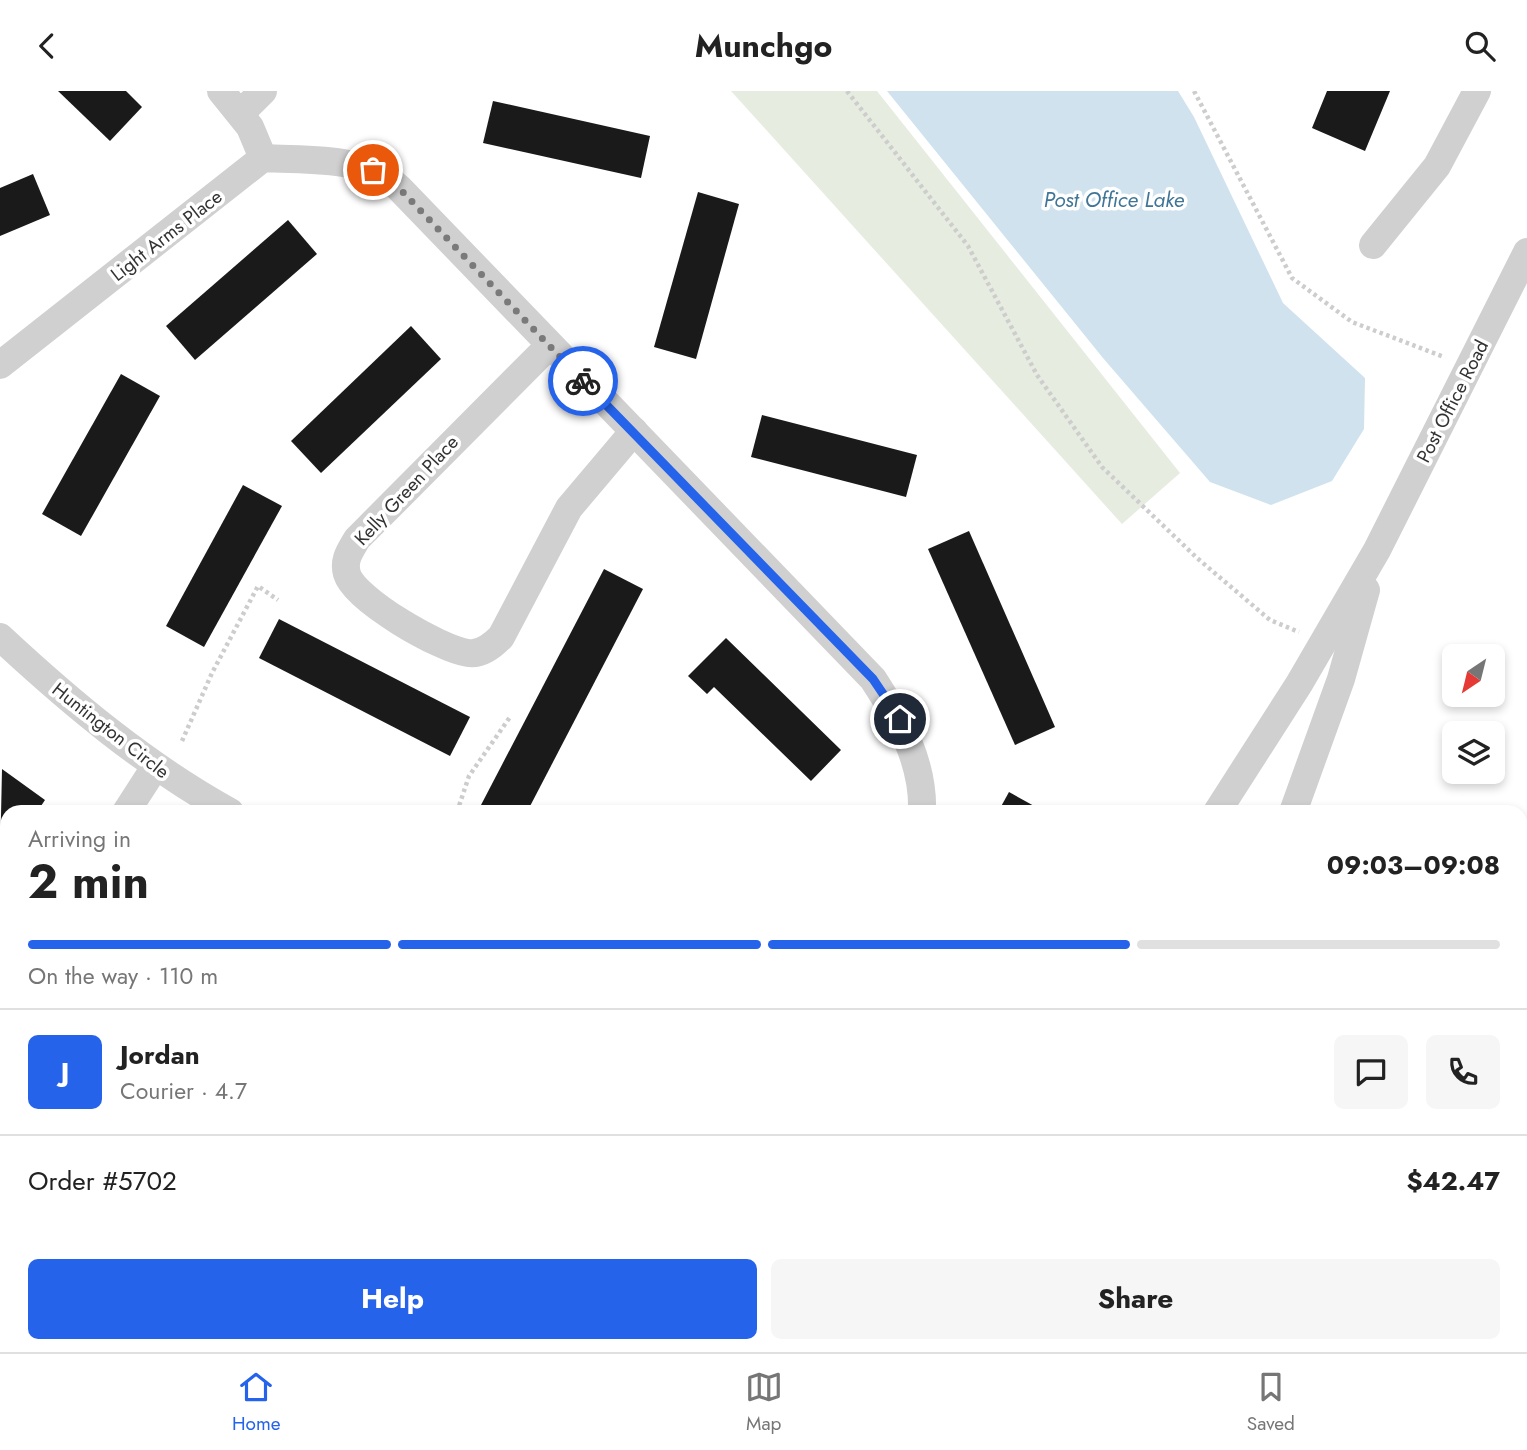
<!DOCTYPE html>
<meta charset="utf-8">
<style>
:root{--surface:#fff;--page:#f6f6f6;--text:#222;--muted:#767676;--line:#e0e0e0;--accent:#2563eb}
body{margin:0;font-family:Jost,sans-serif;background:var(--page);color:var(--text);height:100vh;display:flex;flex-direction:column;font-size:26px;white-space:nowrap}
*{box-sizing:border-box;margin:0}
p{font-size:23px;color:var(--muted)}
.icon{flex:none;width:38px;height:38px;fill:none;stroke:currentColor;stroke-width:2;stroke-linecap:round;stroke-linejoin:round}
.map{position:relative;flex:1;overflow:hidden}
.details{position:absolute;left:0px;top:714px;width:1528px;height:548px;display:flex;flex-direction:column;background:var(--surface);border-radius:21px 21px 0 0;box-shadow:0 4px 10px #0003}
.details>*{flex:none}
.needle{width:46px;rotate:215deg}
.tools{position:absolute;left:1442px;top:553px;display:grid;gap:14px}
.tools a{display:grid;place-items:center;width:63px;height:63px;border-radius:10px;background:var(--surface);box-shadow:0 4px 10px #0003;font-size:35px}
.pin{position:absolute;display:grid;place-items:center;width:60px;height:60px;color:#fff;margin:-30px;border:4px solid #fff;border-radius:50%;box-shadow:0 2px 7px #0007}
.courier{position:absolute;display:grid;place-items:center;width:70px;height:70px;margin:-35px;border:5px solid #2563eb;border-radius:50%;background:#fff;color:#222;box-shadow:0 2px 9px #0007}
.summary em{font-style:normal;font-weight:700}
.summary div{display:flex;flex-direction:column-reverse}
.summary{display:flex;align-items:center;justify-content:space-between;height:119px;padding:0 28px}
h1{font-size:46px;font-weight:700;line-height:52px}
.bar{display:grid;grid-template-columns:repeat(4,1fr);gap:10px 7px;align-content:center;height:84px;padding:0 28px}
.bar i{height:9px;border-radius:5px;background:var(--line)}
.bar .on{background:var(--accent)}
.bar p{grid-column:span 4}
.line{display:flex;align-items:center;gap:18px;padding:0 28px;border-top:2px solid var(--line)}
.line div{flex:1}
.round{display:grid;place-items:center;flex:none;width:74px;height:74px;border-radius:10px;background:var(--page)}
.action{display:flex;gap:14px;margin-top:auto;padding:14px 28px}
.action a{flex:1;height:80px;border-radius:10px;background:var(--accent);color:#fff;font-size:28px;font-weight:700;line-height:80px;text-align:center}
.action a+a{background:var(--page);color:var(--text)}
header{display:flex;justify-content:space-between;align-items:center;height:91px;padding:0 28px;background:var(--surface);font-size:32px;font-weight:700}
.menu{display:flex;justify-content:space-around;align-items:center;height:98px;border-top:2px solid var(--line);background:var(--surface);font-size:19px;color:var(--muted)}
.menu a{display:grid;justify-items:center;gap:4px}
.menu .on{color:var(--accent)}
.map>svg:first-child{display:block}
</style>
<header><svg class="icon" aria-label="back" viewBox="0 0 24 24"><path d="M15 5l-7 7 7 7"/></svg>Munchgo<svg class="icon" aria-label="search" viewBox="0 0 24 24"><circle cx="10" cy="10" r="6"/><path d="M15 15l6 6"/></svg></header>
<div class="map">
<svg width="1527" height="1261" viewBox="0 0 1527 1261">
<rect width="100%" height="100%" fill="#fff"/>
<!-- green -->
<polygon fill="#e6ecdf" points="731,0 877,0 1180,382 1122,433"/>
<!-- water -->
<polygon fill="#cfe2ee" points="887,0 1178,0 1194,26 1283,212 1365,287 1364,338 1332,390 1271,414 1210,391 1103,267"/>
<!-- building -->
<g fill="#1a1a1a">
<polygon points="58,0 126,0 142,16 110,50"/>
<polygon points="1327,0 1390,0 1365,60 1312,37"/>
<polygon points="493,10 650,45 641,87 483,52"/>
<polygon points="33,83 50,124 0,145 0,97"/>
<polygon points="698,101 739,113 696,268 654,256"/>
<polygon points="288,129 317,163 195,269 166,235"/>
<polygon points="411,235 441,268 321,382 291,350"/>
<polygon points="121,283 160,305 81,445 42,423"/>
<polygon points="762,324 917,364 906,406 751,366"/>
<polygon points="243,394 282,415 204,556 166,535"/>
<polygon points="969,440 1055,636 1015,654 928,458"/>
<polygon points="604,478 643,498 527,721 494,721 481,714"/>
<polygon points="279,528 470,626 450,665 259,567"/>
<polygon points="726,547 841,659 811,690 714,596 707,603 688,585"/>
<polygon points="2,678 45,709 37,721 7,721 7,762 0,772"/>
<polygon points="1009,701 1045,721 998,721"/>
<polygon points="0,1147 7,1148 7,1231 0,1230"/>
<polygon points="449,1255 499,1255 505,1261 443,1261"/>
<polygon points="735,1255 792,1255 802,1261 731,1261"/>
</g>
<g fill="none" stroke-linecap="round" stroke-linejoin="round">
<!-- path -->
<g stroke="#cdcdcd" stroke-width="4.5" stroke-dasharray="3.5 3.5" stroke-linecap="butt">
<polyline points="847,0 968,155 1037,284 1102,376 1197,467 1270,529 1299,541"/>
<polyline points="1194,0 1292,187 1352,231 1444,266"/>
<polyline points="182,650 212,582 258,495 278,509"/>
<polyline points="457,721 469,685 510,626"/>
</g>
<!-- minor -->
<g stroke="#d0d0d0" stroke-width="28">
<polyline points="221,0 250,36 263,67"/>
<polyline points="241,22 263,0"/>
<polyline points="1373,154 1437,75 1477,0"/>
<path d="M549 255 357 448C350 460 343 469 347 483 355 509 440 558 468 562 481 564 492 555 501 546L569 417 634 340"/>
<path d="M0 274 263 67C309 70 363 64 399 97L873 588C899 628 924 671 922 721"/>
<path d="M0 546C71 612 145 674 230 721"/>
<polyline points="126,721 155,676"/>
<polyline points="1217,721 1299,593 1377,459 1527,161"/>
<polyline points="1293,721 1341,588 1366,499"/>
<polyline points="0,853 7,849"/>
<polyline points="1521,923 1527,918"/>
<polyline points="1521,1178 1527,1194"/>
<polyline points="1276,1255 1296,1261"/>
<polyline points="636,1261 640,1255"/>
<polyline points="984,1261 987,1255"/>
</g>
</g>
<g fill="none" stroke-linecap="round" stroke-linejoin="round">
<!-- done -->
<polyline stroke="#7a7a7a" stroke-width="7" stroke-dasharray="0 12.6" points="373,79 399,97 583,290"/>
<!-- route -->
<polyline stroke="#2563eb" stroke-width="9" points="583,290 873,588 900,628"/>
</g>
<g text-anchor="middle" stroke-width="7" stroke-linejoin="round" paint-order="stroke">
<!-- street labels -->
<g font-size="19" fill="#333" stroke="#fff">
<text transform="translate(166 144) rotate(-38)" y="7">Light Arms Place</text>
<text transform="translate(1452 310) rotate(-63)" y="7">Post Office Road</text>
<text transform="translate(406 399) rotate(-47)" y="7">Kelly Green Place</text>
<text transform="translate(111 639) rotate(38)" y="7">Huntington Circle</text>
</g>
<!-- water labels -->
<g font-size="21" font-style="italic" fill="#3f7597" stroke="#fff">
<text x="1114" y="116">Post Office Lake</text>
</g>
</g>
</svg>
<div class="tools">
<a><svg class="needle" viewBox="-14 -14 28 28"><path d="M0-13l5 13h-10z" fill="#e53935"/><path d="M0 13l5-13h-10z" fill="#767676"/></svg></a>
<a><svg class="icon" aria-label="layers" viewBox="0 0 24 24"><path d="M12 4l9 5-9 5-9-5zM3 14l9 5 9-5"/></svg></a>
</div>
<div class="pin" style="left:373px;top:79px;background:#ea580c"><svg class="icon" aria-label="bag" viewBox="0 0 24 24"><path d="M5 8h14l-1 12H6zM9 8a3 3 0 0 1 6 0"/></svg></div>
<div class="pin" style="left:900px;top:628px;background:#1f2937"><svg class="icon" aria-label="home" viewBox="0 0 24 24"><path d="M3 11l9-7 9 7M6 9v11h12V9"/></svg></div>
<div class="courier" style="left:583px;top:290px"><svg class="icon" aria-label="bike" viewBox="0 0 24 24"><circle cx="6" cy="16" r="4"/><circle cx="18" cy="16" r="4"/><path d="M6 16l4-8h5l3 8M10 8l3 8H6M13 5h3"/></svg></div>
<section class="details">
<div class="summary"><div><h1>2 min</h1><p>Arriving in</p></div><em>09:03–09:08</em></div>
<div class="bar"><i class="on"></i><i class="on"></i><i class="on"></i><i></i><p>On the way · 110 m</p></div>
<div class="line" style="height:126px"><b class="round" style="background:var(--accent);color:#fff">J</b><div><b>Jordan</b><p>Courier · 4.7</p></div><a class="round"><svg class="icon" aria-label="chat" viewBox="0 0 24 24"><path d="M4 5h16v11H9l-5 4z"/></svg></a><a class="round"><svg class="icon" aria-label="phone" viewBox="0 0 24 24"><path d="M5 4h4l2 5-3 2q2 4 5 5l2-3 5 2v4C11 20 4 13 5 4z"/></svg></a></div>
<div class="line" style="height:91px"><div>Order #5702</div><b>$42.47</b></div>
<div class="action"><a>Help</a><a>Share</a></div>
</section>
</div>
<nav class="menu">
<a class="on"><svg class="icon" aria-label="home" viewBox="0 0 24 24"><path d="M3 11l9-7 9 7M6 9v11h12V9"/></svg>Home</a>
<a><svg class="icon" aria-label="map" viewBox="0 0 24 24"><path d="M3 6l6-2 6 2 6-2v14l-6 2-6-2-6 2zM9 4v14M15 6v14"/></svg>Map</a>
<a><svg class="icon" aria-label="saved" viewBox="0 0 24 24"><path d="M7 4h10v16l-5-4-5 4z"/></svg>Saved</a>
</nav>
